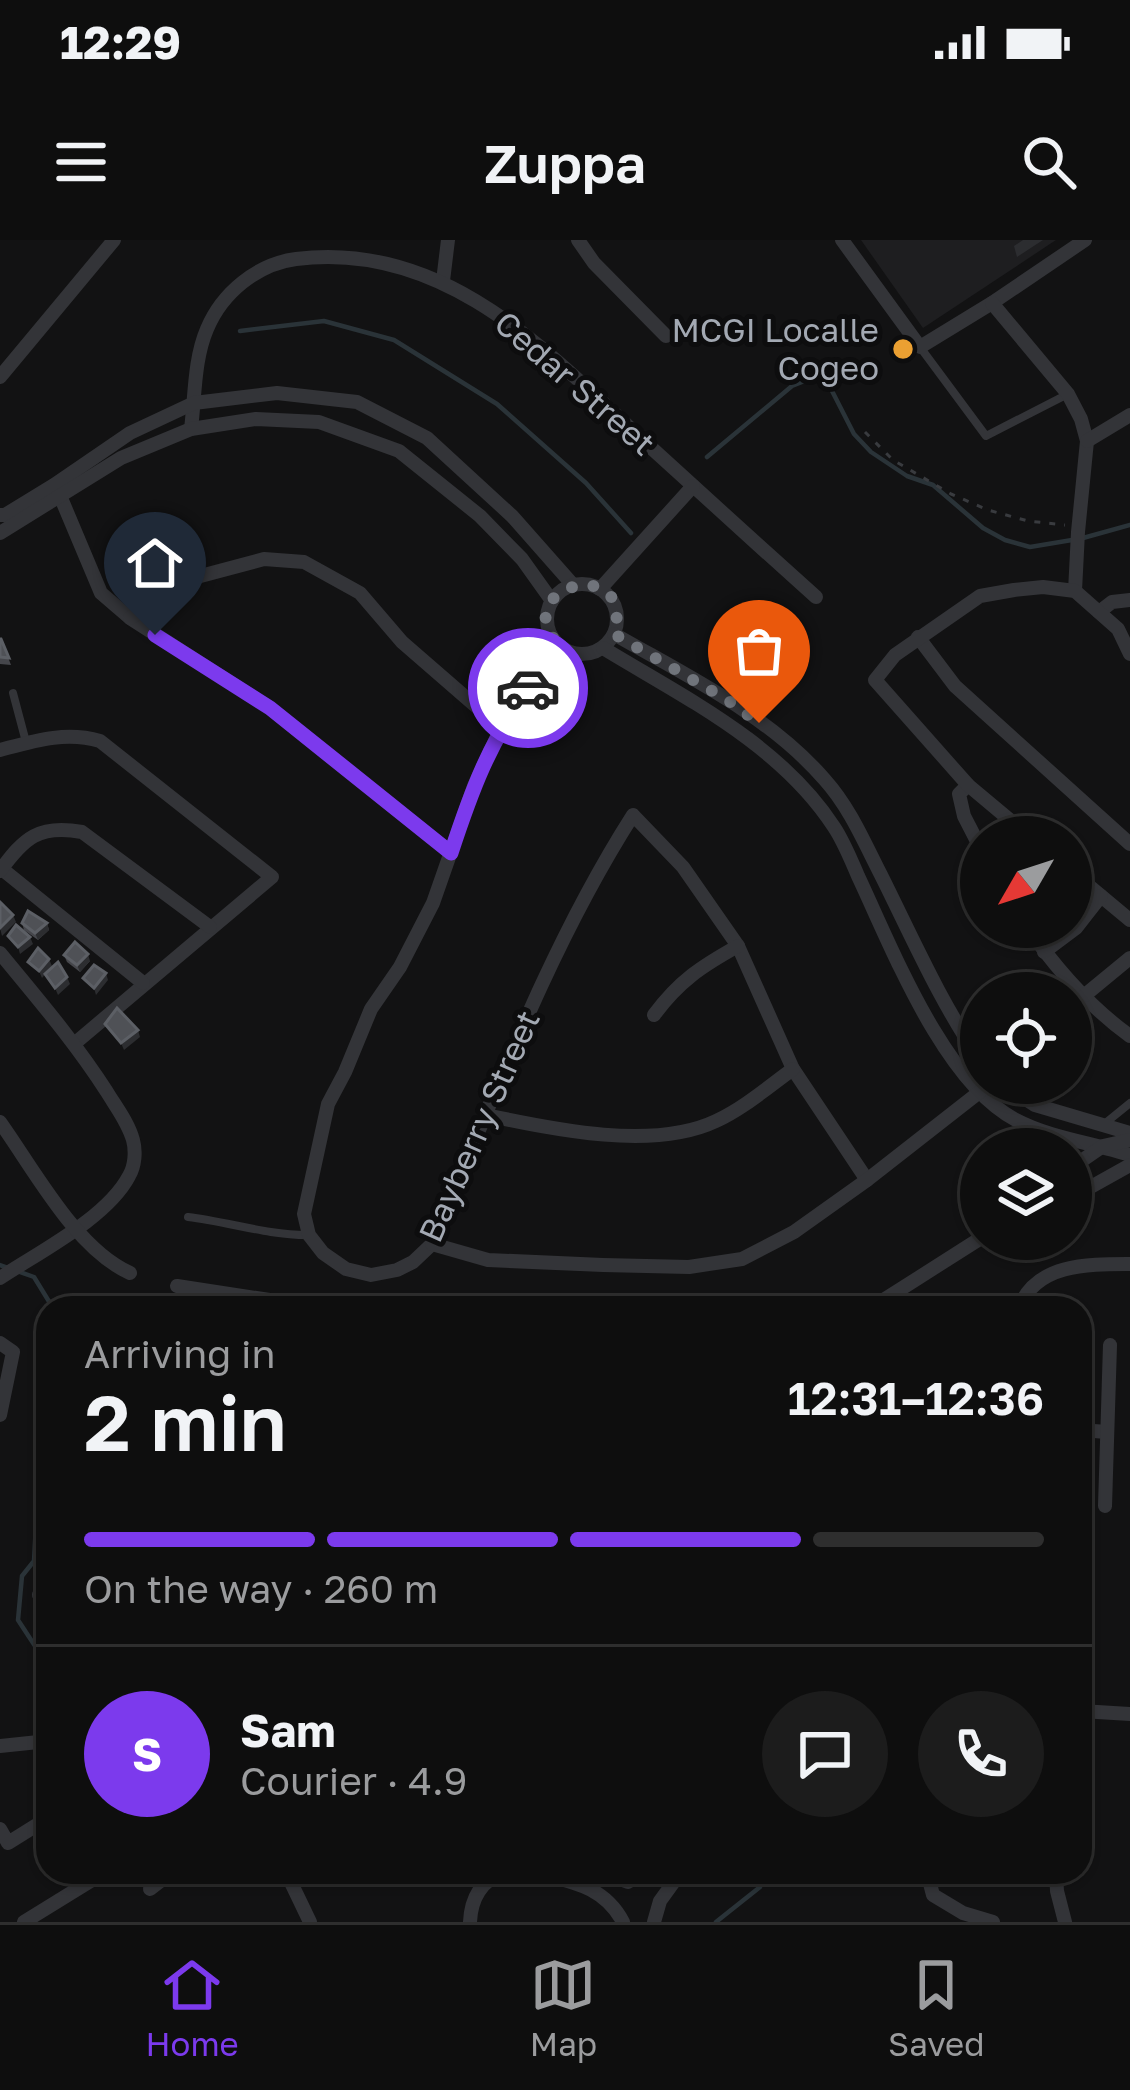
<!DOCTYPE html>
<meta charset="utf-8">
<style>
:root{--surface:#0e0e0e;--page:#1c1c1c;--text:#f1f3f6;--muted:#9b9c9e;--line:#2e2e2e;--accent:#7c3aed}
body{margin:0;font-family:"Golos Text",sans-serif;background:var(--page);color:var(--text);height:100vh;display:flex;flex-direction:column;font-size:45px;white-space:nowrap}
*{box-sizing:border-box;margin:0}
p{font-size:39px;color:var(--muted)}
.icon{flex:none;width:66px;height:66px;fill:none;stroke:currentColor;stroke-width:2;stroke-linecap:round;stroke-linejoin:round}
.map{position:relative;flex:1;overflow:hidden}
.panel{position:absolute;left:36px;top:1056px;width:1056px;height:588px;display:flex;flex-direction:column;background:var(--surface);border-radius:36px;box-shadow:0 3px 9px #0004,0 0 0 3px var(--line)}
.panel>*{flex:none}
.needle{width:78px;rotate:231deg}
.fabs{position:absolute;left:960px;top:576px;display:grid;gap:24px}
.fabs a{display:grid;place-items:center;width:132px;height:132px;border-radius:50%;background:var(--surface);box-shadow:0 3px 9px #0004,0 0 0 3px var(--line);font-size:60px}
.pin{position:absolute;display:grid;place-items:center;width:102px;height:102px;color:#fff;margin:-123px -51px;border-radius:50% 50% 50% 0;rotate:-45deg;box-shadow:0 0 12px #0007}
.pin .icon{rotate:45deg}
.courier{position:absolute;display:grid;place-items:center;width:120px;height:120px;margin:-60px;border:9px solid #7c3aed;border-radius:50%;background:#fff;color:#222;box-shadow:0 3px 15px #0007}
.overview em{font-style:normal;font-weight:600}
.overview div{display:flex;flex-direction:column-reverse}
.overview{display:flex;align-items:center;justify-content:space-between;height:204px;padding:0 48px}
h1{font-size:78px;font-weight:600;line-height:90px}
.bar{display:grid;grid-template-columns:repeat(4,1fr);gap:18px 12px;align-content:center;height:144px;padding:0 48px}
.bar i{height:15px;border-radius:9px;background:var(--line)}
.bar .on{background:var(--accent)}
.bar p{grid-column:span 4}
.line{display:flex;align-items:center;gap:30px;padding:0 48px;border-top:3px solid var(--line)}
.line div{flex:1}
.round{display:grid;place-items:center;flex:none;width:126px;height:126px;border-radius:63px;background:var(--page)}
.status{display:flex;justify-content:space-between;align-items:center;height:84px;padding:0 60px;background:var(--surface);direction:ltr}
.status svg{height:33px;fill:currentColor}
header{display:flex;justify-content:space-between;align-items:center;height:156px;padding:0 48px;background:var(--surface);font-size:54px;font-weight:600}
.tabs{display:flex;justify-content:space-around;align-items:center;height:168px;border-top:3px solid var(--line);background:var(--surface);font-size:33px;color:var(--muted)}
.tabs a{display:grid;justify-items:center;gap:6px}
.tabs .on{color:var(--accent)}
.map>svg:first-child{display:block}
</style>
<div class="status"><b>12:29</b><svg viewBox="0 0 49 12"><path d="M0 12V9h3v3zM5 12V6h3v6zM10 12V3h3v9zM15 12V0h3v12zM26 1h20v11H26zM47 4h2v5h-2z"/></svg></div>
<header><svg class="icon" aria-label="menu" viewBox="0 0 24 24"><path d="M4 6h16M4 12h16M4 18h16"/></svg>Zuppa<svg class="icon" aria-label="search" viewBox="0 0 24 24"><circle cx="10" cy="10" r="6"/><path d="M15 15l6 6"/></svg></header>
<div class="map">
<svg width="1130" height="1682" viewBox="0 0 1130 1682">
<rect width="100%" height="100%" fill="#121213"/>
<!-- built -->
<polygon fill="#1e1e20" points="861,0 1056,0 923,88"/>
<g fill="none" stroke-linecap="round" stroke-linejoin="round">
<!-- stream -->
<g stroke="#2a3338" stroke-width="4.5">
<polyline points="240,91 324,81 394,100 497,164 586,243 631,293"/>
<polyline points="707,217 792,146 817,136 830,147 854,194 871,212 907,236 933,245 983,288 1005,300 1030,307 1072,300"/>
<polyline points="1083,298 1130,285"/>
<polyline points="0,1025 34,1037 53,1068"/>
<polyline points="48,1201 37,1265 34,1321 22,1336 18,1380 37,1409 48,1415"/>
<polyline points="716,1682 760,1647 753,1632"/>
</g>
<!-- path -->
<polyline stroke="#393b3f" stroke-width="3" stroke-dasharray="6 9" stroke-linecap="butt" points="865,192 893,220 951,254 988,270 1028,281 1065,285"/>
<!-- lane -->
<g stroke="#333438" stroke-width="8">
<polyline points="920,107 986,196 1066,155"/>
<polyline points="13,453 26,502"/>
<polyline points="1103,885 1130,863"/>
<path d="M188 977C229 982 267 995 307 995"/>
</g>
<!-- street -->
<g stroke="#333438" stroke-width="14">
<polyline points="578,0 594,23 666,96"/>
<polyline points="842,0 920,107 992,63 1085,0"/>
<polyline points="443,41 448,0"/>
<polyline points="992,63 1068,154 1081,179 1087,201 1078,292 1075,351"/>
<polyline points="0,137 114,0"/>
<path d="M191 189C195 157 194 119 207 89 222 53 257 24 296 19 444 0 548 112 646 203 703 255 759 306 816 357"/>
<polyline points="1087,201 1130,175"/>
<polyline points="61,258 101,353 130,378 270,468 451,613"/>
<polyline points="0,275 5,275 54,245 130,193 194,163 277,153 357,162 427,198 512,276 573,345"/>
<polyline points="0,293 121,218 191,189 256,179 319,182 399,211 480,276 522,319 552,361"/>
<circle cx="582" cy="379" r="35"/>
<polyline points="600,349 693,246"/>
<polyline points="1099,372 1112,362 1130,360"/>
<polyline points="130,378 193,338 264,319 304,322 360,353 402,402 501,488"/>
<path d="M614 394C687 436 769 475 825 540 850 568 864 602 881 635 912 697 941 764 981 821"/>
<polyline points="918,397 955,446 1130,604"/>
<path d="M561 407 538 434 501 488 474 546 433 663 400 727 371 769 345 832 328 864 304 974 309 995 323 1013 346 1029 371 1035 397 1030 413 1022 432 1004C493 859 548 708 633 575L683 627 738 706 793 829 867 940"/>
<path d="M603 408C685 458 780 504 834 587 844 602 851 620 858 636 892 708 944 843 1016 880 1050 898 1093 903 1130 915"/>
<path d="M0 510C34 501 65 491 100 501L272 637 74 804"/>
<polyline points="968,545 959,554 964,576 981,609"/>
<polyline points="1030,597 968,545 875,440 895,415 980,356 1014,350 1043,347 1075,351 1118,389 1130,414"/>
<polyline points="2,629 143,743"/>
<path d="M0 631C24 598 39 584 82 592L210 687"/>
<polyline points="1071,631 1130,680"/>
<path d="M1027 687C1055 727 1091 768 1130 796"/>
<polyline points="1044,712 1076,688 1101,656"/>
<path d="M0 713C37 758 75 802 107 852 116 867 128 882 133 900 136 911 135 926 129 936 107 978 39 1012 0 1038"/>
<polyline points="1085,755 1130,718"/>
<path d="M654 775C679 741 702 726 738 706"/>
<polyline points="1001,843 1035,865 1130,893"/>
<path d="M486 875C552 889 653 911 716 881 744 868 768 847 793 829"/>
<path d="M0 882C35 931 76 1009 130 1033"/>
<polyline points="1071,928 1103,906 1130,900"/>
<polyline points="1071,958 1130,925"/>
<polyline points="432,1004 488,1020 603,1025 689,1027 742,1019 794,992 867,940 991,843"/>
<polyline points="177,1046 322,1068"/>
<polyline points="871,1068 981,998"/>
<path d="M1019 1068C1036 1023 1089 1024 1130 1024"/>
<polyline points="0,1103 13,1112 0,1175"/>
<polyline points="1080,1190 1107,1192"/>
<polyline points="1105,1266 1110,1105"/>
<polyline points="46,1270 48,1271"/>
<polyline points="39,1355 48,1356"/>
<polyline points="1080,1443 1080,1475"/>
<polyline points="1081,1471 1130,1474"/>
<polyline points="0,1506 48,1501"/>
<polyline points="0,1589 8,1603 48,1578"/>
<polyline points="286,1632 310,1682"/>
<path d="M535 1632C572 1642 604 1646 623 1682"/>
<polyline points="601,1632 628,1642"/>
<polyline points="927,1632 933,1655 963,1673 993,1682"/>
<polyline points="1056,1632 1057,1651 1065,1682"/>
<polyline points="150,1649 172,1632"/>
<polyline points="24,1682 105,1632"/>
<path d="M470 1682C471 1659 481 1641 503 1632"/>
<polyline points="654,1682 660,1661 681,1632"/>
</g>
</g>
<!-- wall -->
<g fill="#45464b">
<polygon points="0,399 1,399 11,425 0,424"/>
<polygon points="22,683 47,683 49,690 38,700 24,690"/>
<polygon points="64,715 90,721 80,732 67,722"/>
</g>
<!-- shaded-wall -->
<g fill="#2c2d30">
<polygon points="1023,0 1043,0 1017,17 1014,6"/>
<polygon points="13,675 16,682 2,696 0,688"/>
<polygon points="47,683 49,690 38,700 35,693"/>
<polygon points="30,697 33,704 20,714 18,707"/>
<polygon points="88,714 90,721 80,732 77,725"/>
<polygon points="49,719 52,726 42,738 39,731"/>
<polygon points="106,733 108,740 96,755 94,748"/>
<polygon points="67,737 70,744 58,755 55,748"/>
<polygon points="138,790 140,797 124,810 121,803"/>
</g>
<!-- building -->
<g fill="#4f5156" stroke="#5c5f65" stroke-width="3">
<polygon points="0,399 1,399 9,418 0,417"/>
<polygon points="0,662 13,675 0,688"/>
<polygon points="28,671 47,683 35,693 22,683"/>
<polygon points="16,685 30,697 18,707 8,696"/>
<polygon points="75,702 88,714 77,725 64,715"/>
<polygon points="38,708 49,719 39,731 28,722"/>
<polygon points="58,722 67,737 55,748 45,734"/>
<polygon points="94,725 106,733 94,748 83,738"/>
<polygon points="117,768 138,790 121,803 105,784"/>
</g>
<g fill="none" stroke-linecap="round" stroke-linejoin="round">
<!-- done -->
<path stroke="#70747b" stroke-width="12" stroke-dasharray="0 21.6" d="M528 448 561 407C501 348 637 310 614 394L726 459 759 483"/>
<!-- route -->
<path stroke="#7c3aed" stroke-width="15" d="M155 395 270 468 451 613C472 549 489 504 528 448"/>
</g>
<!-- markers -->
<circle fill="#eba032" stroke="#0d0d0e" stroke-width="4.5" cx="903" cy="109" r="12"/>
<g text-anchor="middle" stroke-width="10" stroke-linejoin="round" paint-order="stroke">
<!-- poi labels -->
<g font-size="33" fill="#a3a9b3" stroke="#0d0d0e" text-anchor="end">
<text x="879" y="102">MCGI Localle<tspan x="879" dy="38">Cogeo</tspan></text>
</g>
<!-- street labels -->
<g font-size="33" fill="#a3a9b3" stroke="#0d0d0e">
<text transform="translate(575 143) rotate(41)" y="12">Cedar Street</text>
<text transform="translate(479 886) rotate(-66)" y="12">Bayberry Street</text>
</g>
</g>
</svg>
<div class="fabs">
<a><svg class="needle" viewBox="-14 -14 28 28"><path d="M0-13l5 13h-10z" fill="#e53935"/><path d="M0 13l5-13h-10z" fill="#9b9c9e"/></svg></a>
<a><svg class="icon" aria-label="locate" viewBox="0 0 24 24"><circle cx="12" cy="12" r="6"/><path d="M12 2v4M12 18v4M2 12h4M18 12h4"/></svg></a>
<a><svg class="icon" aria-label="layers" viewBox="0 0 24 24"><path d="M12 4l9 5-9 5-9-5zM3 14l9 5 9-5"/></svg></a>
</div>
<div class="pin" style="left:759px;top:483px;background:#ea580c"><svg class="icon" aria-label="bag" viewBox="0 0 24 24"><path d="M5 8h14l-1 12H6zM9 8a3 3 0 0 1 6 0"/></svg></div>
<div class="pin" style="left:155px;top:395px;background:#1f2937"><svg class="icon" aria-label="home" viewBox="0 0 24 24"><path d="M3 11l9-7 9 7M6 9v11h12V9"/></svg></div>
<div class="courier" style="left:528px;top:448px"><svg class="icon" aria-label="car" viewBox="0 0 24 24"><path d="M5 17H2v-5l4-1 3-4h7l3 4 3 1v5h-3M9 17h6M6 11h13"/><circle cx="7" cy="17" r="2"/><circle cx="17" cy="17" r="2"/></svg></div>
<section class="panel">
<div class="overview"><div><h1>2 min</h1><p>Arriving in</p></div><em>12:31–12:36</em></div>
<div class="bar"><i class="on"></i><i class="on"></i><i class="on"></i><i></i><p>On the way · 260 m</p></div>
<div class="line" style="height:216px"><b class="round" style="background:var(--accent);color:#fff">S</b><div><b>Sam</b><p>Courier · 4.9</p></div><a class="round"><svg class="icon" aria-label="chat" viewBox="0 0 24 24"><path d="M4 5h16v11H9l-5 4z"/></svg></a><a class="round"><svg class="icon" aria-label="phone" viewBox="0 0 24 24"><path d="M5 4h4l2 5-3 2q2 4 5 5l2-3 5 2v4C11 20 4 13 5 4z"/></svg></a></div>
</section>
</div>
<nav class="tabs">
<a class="on"><svg class="icon" aria-label="home" viewBox="0 0 24 24"><path d="M3 11l9-7 9 7M6 9v11h12V9"/></svg>Home</a>
<a><svg class="icon" aria-label="map" viewBox="0 0 24 24"><path d="M3 6l6-2 6 2 6-2v14l-6 2-6-2-6 2zM9 4v14M15 6v14"/></svg>Map</a>
<a><svg class="icon" aria-label="saved" viewBox="0 0 24 24"><path d="M7 4h10v16l-5-4-5 4z"/></svg>Saved</a>
</nav>
